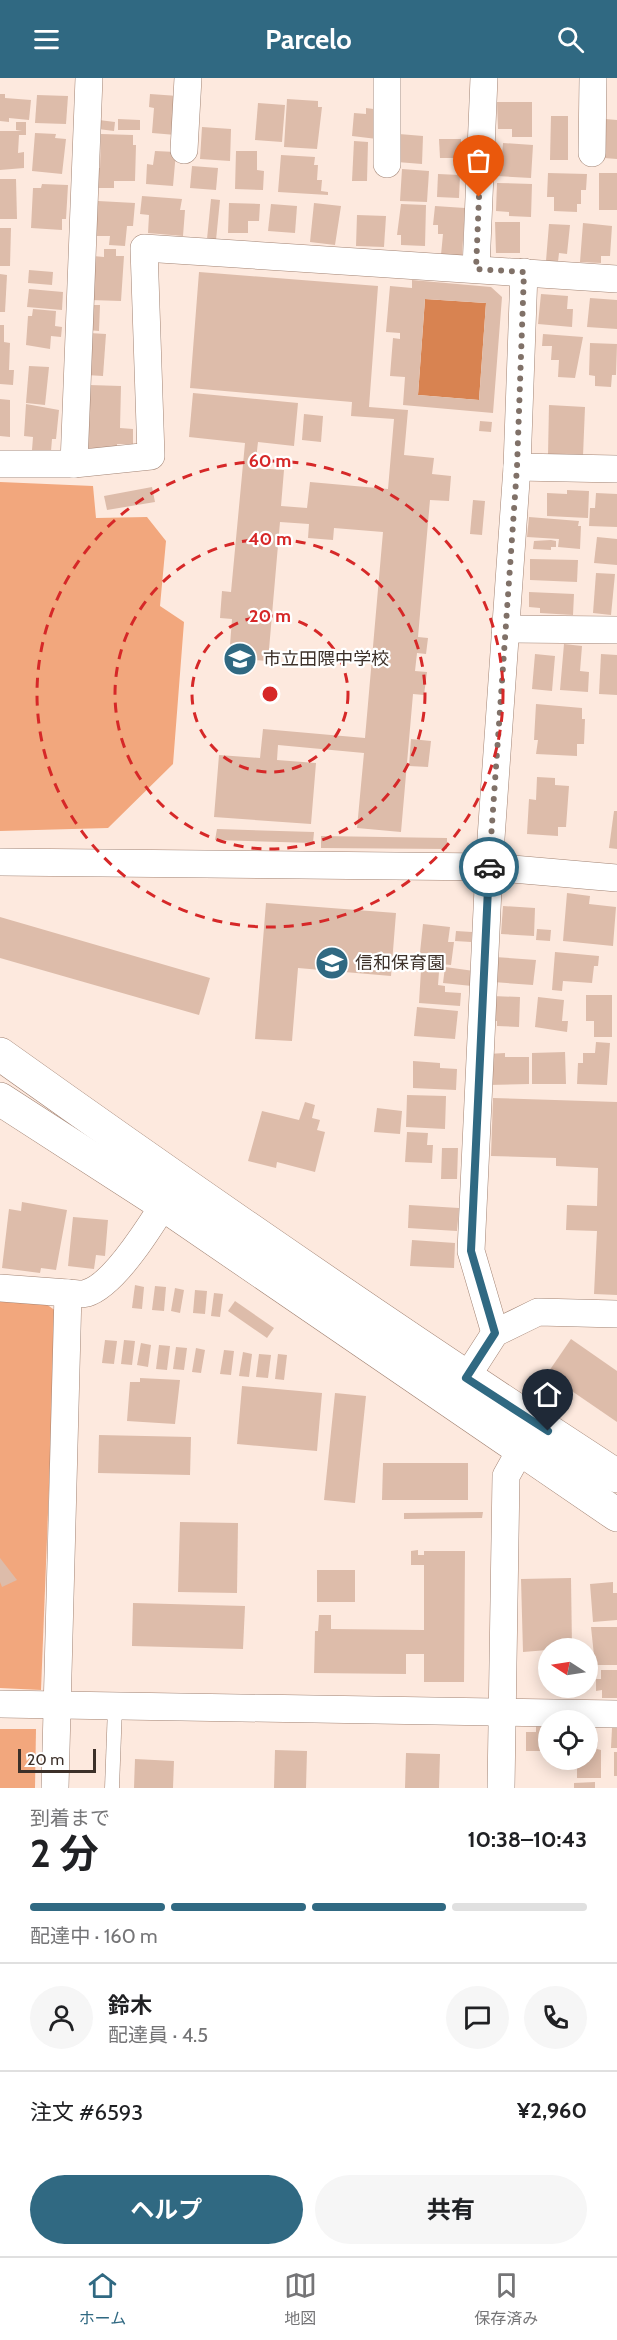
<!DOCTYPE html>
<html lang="ja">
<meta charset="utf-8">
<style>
:root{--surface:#fff;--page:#f6f6f6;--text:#202124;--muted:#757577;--line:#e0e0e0;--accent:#306982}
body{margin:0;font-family:Cabin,"Noto Sans JP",sans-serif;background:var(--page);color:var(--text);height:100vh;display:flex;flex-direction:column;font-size:22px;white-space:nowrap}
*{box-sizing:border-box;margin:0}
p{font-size:20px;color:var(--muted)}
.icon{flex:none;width:33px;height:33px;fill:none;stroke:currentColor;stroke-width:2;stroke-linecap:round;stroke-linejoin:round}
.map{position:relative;height:1710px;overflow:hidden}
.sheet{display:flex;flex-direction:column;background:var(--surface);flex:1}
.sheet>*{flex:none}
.needle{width:39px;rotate:282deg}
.fabs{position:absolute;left:538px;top:1560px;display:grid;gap:12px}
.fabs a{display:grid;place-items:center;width:60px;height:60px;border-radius:50%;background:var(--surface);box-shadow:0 3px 15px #0003;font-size:30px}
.scale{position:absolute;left:18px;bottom:15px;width:78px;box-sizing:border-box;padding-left:6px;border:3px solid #3c3029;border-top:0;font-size:16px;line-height:21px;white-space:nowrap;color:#3c3029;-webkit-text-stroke:4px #fff;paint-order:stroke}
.pin{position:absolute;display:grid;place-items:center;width:51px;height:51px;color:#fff;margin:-62px -26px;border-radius:50% 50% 50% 0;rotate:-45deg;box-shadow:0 0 6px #0007}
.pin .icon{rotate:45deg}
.courier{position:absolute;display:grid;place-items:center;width:60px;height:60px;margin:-30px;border:4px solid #306982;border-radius:50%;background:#fff;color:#222;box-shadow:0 2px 8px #0007}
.head em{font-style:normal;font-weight:700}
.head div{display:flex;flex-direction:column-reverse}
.head{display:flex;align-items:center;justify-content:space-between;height:102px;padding:0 30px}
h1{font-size:39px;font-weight:700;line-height:45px}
.bar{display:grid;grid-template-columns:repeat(4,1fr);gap:9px 6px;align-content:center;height:72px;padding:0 30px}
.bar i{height:8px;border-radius:4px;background:var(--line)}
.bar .on{background:var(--accent)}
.bar p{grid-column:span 4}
.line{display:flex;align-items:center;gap:15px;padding:0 30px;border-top:2px solid var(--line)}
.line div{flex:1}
.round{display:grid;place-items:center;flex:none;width:63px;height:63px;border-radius:32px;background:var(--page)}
.primary-button{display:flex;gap:12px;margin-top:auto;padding:12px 30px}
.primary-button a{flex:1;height:69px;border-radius:36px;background:var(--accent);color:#fff;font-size:24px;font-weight:700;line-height:69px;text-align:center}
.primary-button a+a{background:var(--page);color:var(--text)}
header{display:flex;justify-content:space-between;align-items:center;height:78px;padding:0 30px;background:var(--accent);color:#fff;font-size:27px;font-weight:700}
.menu{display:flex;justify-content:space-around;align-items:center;height:84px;border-top:2px solid var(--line);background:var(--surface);font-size:16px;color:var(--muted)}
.menu a{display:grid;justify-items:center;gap:3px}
.menu .on{color:var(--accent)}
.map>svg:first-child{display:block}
</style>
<header><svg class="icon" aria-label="menu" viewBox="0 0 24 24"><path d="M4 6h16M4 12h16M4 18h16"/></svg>Parcelo<svg class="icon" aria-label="search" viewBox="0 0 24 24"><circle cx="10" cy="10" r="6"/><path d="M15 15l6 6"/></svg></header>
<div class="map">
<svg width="617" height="1710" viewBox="0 0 617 1710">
<rect width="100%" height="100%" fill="#fde9de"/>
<!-- green -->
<g fill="#f2a77d">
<polygon points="0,404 93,408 96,440 147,439 166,463 160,528 184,544 173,686 108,750 0,753"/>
<polygon points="0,1222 46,1226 56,1233 41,1612 0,1610"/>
<polygon points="0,1651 36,1651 35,1710 0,1710"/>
</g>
<!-- water -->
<polygon fill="#d88351" points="425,221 486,225 479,322 418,317"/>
<!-- building -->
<g fill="#ddbcaa" fill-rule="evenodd">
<polygon points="0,16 5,16 5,20 31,22 29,42 9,40 9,44 0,43"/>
<polygon points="150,16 178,18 176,57 152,55 154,30 149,29"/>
<polygon points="37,17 68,18 66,46 35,45"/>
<polygon points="287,21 318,23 318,29 322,29 317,71 284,69"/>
<polygon points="497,24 532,24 532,59 512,59 512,51 498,51"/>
<polygon points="258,25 285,27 282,64 255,62"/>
<polygon points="366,30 381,32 377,61 352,58 354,35 366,36"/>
<polygon points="551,38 568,38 568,82 550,82"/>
<polygon points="118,41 140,42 140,52 118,52"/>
<polygon points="605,41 617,42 617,81 604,80"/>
<polygon points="99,42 115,44 114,53 98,51"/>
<polygon points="16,44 26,44 26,57 19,57 18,75 24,74 24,90 0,92 0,53 22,53 16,52"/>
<polygon points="202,49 231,51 230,83 200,81"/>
<polygon points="35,55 56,56 55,60 66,61 62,96 32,93"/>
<polygon points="101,56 133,57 133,67 136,67 135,103 114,103 114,110 93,110 94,90 100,90"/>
<polygon points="399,56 423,58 422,86 397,84"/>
<polygon points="439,61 461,61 461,80 440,80"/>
<polygon points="354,63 368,64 367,103 352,103"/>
<polygon points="503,65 533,67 531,100 497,98 497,78 502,78"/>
<polygon points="155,73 176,74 173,108 146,106 147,86 153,87"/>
<polygon points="236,73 257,73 257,92 264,93 263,112 235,111"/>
<polygon points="281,77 315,79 314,87 318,87 317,102 322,102 321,113 328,114 328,117 278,114"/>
<polygon points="192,88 218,90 216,112 190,110"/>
<polygon points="402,91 429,93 427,124 400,123"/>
<polygon points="548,95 587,96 586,112 581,112 581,126 577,126 577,134 554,133 554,119 547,119"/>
<rect x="599" y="95" width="18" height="37"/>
<polygon points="438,96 460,97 459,120 437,119"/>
<polygon points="0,101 16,101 17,141 0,141"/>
<polygon points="497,105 532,106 531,139 509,138 509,134 496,133"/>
<polygon points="42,106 68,107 66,141 62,141 62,152 31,150 33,110 41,110"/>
<polygon points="142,118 182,121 180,132 185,132 183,158 148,155 149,137 140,136"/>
<polygon points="211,121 220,122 216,162 207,161"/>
<polygon points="98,123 135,125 133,148 127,148 125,168 109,167 110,158 96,158"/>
<polygon points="229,125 260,126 259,143 248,143 248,155 228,155"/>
<polygon points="314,125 341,128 335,167 310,164"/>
<polygon points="271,126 297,128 295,155 268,153"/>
<polygon points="401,126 426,127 425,168 401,167 401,157 397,157"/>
<polygon points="435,128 465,130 462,178 441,177 443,156 438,156 438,147 433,147"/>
<polygon points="357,137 386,138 384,169 356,168"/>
<polygon points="495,144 520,144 520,175 496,175"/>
<polygon points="583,145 612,148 610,178 601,178 601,185 580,184"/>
<polygon points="549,146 570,147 567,176 559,175 558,184 546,183"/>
<polygon points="0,150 11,150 10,188 0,188"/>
<polygon points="104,171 116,171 116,178 124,178 121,223 90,222 93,178 104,179"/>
<polygon points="29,192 53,194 52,207 28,205"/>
<polygon points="199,194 378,208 369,329 408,332 404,377 434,380 432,396 451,398 449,423 430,422 418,559 428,560 426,576 417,575 415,593 427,594 424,617 413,616 401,754 357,750 364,675 278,667 277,682 316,685 311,746 214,739 219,677 260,680 263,651 365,660 383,454 334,450 333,462 308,460 309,446 280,444 268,583 229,580 232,541 220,540 222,513 231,514 245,365 189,359 193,315 298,325 294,368 258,364 255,390 284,392 281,428 307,430 310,404 388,411 394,341 351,338 352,324 190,310"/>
<polygon points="0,196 7,197 5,234 0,234"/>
<path d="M412 202 491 209 502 219 493 335 403 327 405 299 390 298 393 260 400 261V255L386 254 390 208 412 210ZM425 221 486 225 479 322 418 317Z"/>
<polygon points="29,211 63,214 62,232 27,229"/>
<polygon points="541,216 568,218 567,231 573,231 572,249 538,246"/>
<polygon points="590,220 617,222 617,251 587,249"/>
<polygon points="89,227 100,227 99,253 88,252"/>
<polygon points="33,231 56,233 55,248 62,249 61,259 51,258 50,271 26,267 28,238 32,238"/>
<polygon points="0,247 4,247 4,264 10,265 9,292 14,292 13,307 0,306"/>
<polygon points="89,255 106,256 103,298 86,297"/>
<polygon points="543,256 583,259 575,300 558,299 559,282 551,282 552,268 542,268"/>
<polygon points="590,265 617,266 616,297 612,297 611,309 595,308 595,298 589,297"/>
<polygon points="29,288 49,289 45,327 26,325"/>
<polygon points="89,307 121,308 120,350 133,351 133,366 117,366 117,371 86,370"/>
<polygon points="0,321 10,322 10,359 0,358"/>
<polygon points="26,326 59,332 56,361 52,361 51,373 32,372 33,359 24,358"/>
<polygon points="549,327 585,329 583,378 548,377"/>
<polygon points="304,336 323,338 321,364 302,362"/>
<polygon points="480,343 492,344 491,354 479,353"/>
<polygon points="152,409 155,424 107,432 104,418"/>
<polygon points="567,412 589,413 588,440 547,438 547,415 567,416"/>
<polygon points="596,415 617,416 617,449 589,448 590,430 595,430"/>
<polygon points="473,422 485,423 482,457 470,456"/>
<polygon points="529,439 579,443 578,448 581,448 580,471 558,469 559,461 527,459"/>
<polygon points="597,459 617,461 617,487 594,485"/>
<polygon points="551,462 556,463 556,469 551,469 551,472 533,471 534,463"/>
<polygon points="530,481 578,482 577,504 530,502"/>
<polygon points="596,495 615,496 611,537 593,535"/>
<polygon points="529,514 574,516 573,537 540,535 540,530 529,529"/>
<polygon points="564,566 582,568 580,593 589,594 588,614 560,612"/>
<polygon points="535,576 555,578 552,613 532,611"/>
<polygon points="601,576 617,577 617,617 599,616"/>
<polygon points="536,626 582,630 582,641 585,641 584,666 577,666 577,678 536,676 538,662 534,662"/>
<polygon points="411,661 431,663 428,689 409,688"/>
<polygon points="537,699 555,700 555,707 569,708 566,749 558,749 558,758 527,756 529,721 536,722"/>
<polygon points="614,733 617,733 617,771 609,770"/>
<polygon points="217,751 314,754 313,765 215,762"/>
<polygon points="321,758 447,760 447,771 321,770"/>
<polygon points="567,815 590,818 589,826 616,829 613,868 563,863"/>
<polygon points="266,825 396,835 391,898 298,890 292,963 255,961"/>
<polygon points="503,828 535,830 534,858 501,856"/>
<polygon points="0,839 210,900 199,937 0,880"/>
<polygon points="423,846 450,849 448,864 454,864 451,887 419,884"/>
<polygon points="537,851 551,852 550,863 536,862"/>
<polygon points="456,853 472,854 471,864 455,863"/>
<polygon points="555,874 599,878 598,888 594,888 592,905 563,903 562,913 552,912"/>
<polygon points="495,879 536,882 533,907 493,904"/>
<polygon points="445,889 474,893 472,908 443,905"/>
<polygon points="421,892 439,894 438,907 445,908 445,914 461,915 460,928 419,925"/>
<polygon points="586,917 612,917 612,959 594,959 594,943 586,943"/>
<polygon points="492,918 520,919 519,949 497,948 497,943 491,943"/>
<polygon points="538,919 564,922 562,943 568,943 567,954 535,949"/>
<polygon points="417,929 458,933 455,961 414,958"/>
<polygon points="596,964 610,965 607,1007 577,1006 578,985 583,985 583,975 595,975"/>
<polygon points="565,974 566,1006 532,1006 532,975"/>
<polygon points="505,975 505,979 529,979 529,1006 488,1007 488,976"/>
<polygon points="413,983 440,985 440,990 457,991 456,1012 413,1010"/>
<polygon points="407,1017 446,1018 445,1051 406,1049"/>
<polygon points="493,1020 617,1024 617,1217 594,1216 597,1153 566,1152 567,1127 597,1128 598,1090 556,1088 556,1080 491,1078"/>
<polygon points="305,1024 315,1027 312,1040 320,1042 317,1052 325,1054 315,1094 277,1084 276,1090 248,1083 262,1033 299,1042"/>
<polygon points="377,1030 402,1033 400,1056 374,1054"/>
<polygon points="407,1054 428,1055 427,1067 433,1067 432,1085 405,1084"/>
<polygon points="442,1070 458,1070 457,1101 441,1101"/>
<polygon points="22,1124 67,1132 56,1192 41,1190 40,1195 2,1190 9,1131 21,1133"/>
<polygon points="409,1127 459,1130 457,1153 408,1150"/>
<polygon points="73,1139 108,1142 105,1178 96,1177 94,1191 68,1188"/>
<polygon points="412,1162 455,1165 454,1190 410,1188"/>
<polygon points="135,1207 144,1209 142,1231 132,1230"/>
<polygon points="155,1208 166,1209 164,1233 152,1232"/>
<polygon points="175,1210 184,1212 180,1235 171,1233"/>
<polygon points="195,1212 207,1213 205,1236 193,1235"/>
<polygon points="214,1215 223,1216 220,1239 211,1238"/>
<polygon points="235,1223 274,1250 267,1260 228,1233"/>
<polygon points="571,1261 617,1293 617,1344 547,1296"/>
<polygon points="105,1262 117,1263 114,1286 102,1285"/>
<polygon points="124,1262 135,1263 132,1287 121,1286"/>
<polygon points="141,1265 151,1267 148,1289 137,1287"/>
<polygon points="159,1267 170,1268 167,1292 156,1291"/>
<polygon points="176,1269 187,1270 184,1292 173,1291"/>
<polygon points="196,1270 205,1272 201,1295 192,1294"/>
<polygon points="224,1272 234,1273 231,1297 220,1296"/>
<polygon points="243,1274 252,1276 249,1299 239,1298"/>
<polygon points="259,1276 271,1277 268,1300 256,1299"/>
<polygon points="278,1276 287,1277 284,1302 275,1301"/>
<polygon points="140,1300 180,1302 175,1346 127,1343 130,1304 140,1304"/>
<polygon points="242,1308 322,1315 317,1373 237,1366"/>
<polygon points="335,1315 366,1318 355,1425 324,1422"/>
<polygon points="99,1357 191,1359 190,1397 98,1395"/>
<polygon points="383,1385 468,1385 468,1422 382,1422"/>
<polygon points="483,1434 482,1440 404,1441 404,1435"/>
<polygon points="180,1444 238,1445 237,1515 178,1514"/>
<polygon points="418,1472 418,1477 424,1477 424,1473 465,1473 464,1604 424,1604 424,1576 406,1576 406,1596 314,1595 315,1553 318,1553 319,1537 331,1537 331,1551 424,1552 424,1487 411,1487 411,1473"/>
<polygon points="0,1480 17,1502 2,1509 0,1504"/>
<rect x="317" y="1492" width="38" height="32"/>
<polygon points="571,1500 572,1570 523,1574 521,1501"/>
<polygon points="613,1504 613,1515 617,1515 617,1542 593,1544 590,1506"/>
<polygon points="133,1525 245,1528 243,1571 132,1568"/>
<polygon points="591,1549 617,1549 617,1587 595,1587"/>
<polygon points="601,1592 617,1592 617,1620 602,1620 602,1612 596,1613 596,1601 601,1601"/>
<polygon points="536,1647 549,1647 549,1673 526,1673 526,1654 536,1654"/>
<polygon points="612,1650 617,1650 617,1670 611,1670"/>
<polygon points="588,1656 591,1656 591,1664 598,1664 597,1671 601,1672 601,1700 577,1700 577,1682 588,1682"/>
<polygon points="275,1672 307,1673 306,1710 274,1710"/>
<rect x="614" y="1674" width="3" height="24"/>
<polygon points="406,1675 440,1676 439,1710 405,1710"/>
<polygon points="135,1681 174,1683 173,1710 134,1710"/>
<polygon points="595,1704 595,1710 574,1710 574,1705"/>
</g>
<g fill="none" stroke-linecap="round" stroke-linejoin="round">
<defs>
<polyline id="service" points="112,1710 115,1629"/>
<g id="minor">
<polyline points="387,0 387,86"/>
<polyline points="184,72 188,0"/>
<polyline points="592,75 593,0"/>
<polyline points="476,191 484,0"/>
<polyline points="0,386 74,386 151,378 144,170 617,201"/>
<polyline points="74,386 89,0"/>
<polyline points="517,389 617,391"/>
<polyline points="505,551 617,552"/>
<polyline points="0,784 489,789 617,800"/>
<polyline points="0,1210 68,1215"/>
<polyline points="495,1255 471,1173 489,789 517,389 524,194"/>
<polyline points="466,1300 495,1255 538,1234 617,1236"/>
<polyline points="0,1626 617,1636"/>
<path d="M55 1710 68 1215C73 1215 82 1217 87 1215 117 1206 158 1136 174 1110"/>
<polyline points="501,1710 506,1398 521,1371"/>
</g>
<g id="tertiary">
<path d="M0 976C203 1121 408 1262 617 1398"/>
<polyline points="0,1021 164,1127 617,1437"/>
</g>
</defs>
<!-- service casing -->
<use href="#service" stroke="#a28373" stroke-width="15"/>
<!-- minor casing -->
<use href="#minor" stroke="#a28373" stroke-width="28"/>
<!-- tertiary casing -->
<use href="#tertiary" stroke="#a28373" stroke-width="34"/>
<!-- service -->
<use href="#service" stroke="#fff" stroke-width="14"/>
<!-- minor -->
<use href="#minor" stroke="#fff" stroke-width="27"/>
<!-- tertiary -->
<use href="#tertiary" stroke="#fff" stroke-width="33"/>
</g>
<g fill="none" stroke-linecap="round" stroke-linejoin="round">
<!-- done -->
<polyline stroke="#807168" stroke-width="6" stroke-dasharray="0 10.8" points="479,119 476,191 524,194 517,389 489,789"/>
<!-- route -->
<polyline stroke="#306982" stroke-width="8" points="489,789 471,1173 495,1255 466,1300 548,1353"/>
</g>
<!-- distance rings -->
<g fill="none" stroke="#d62828" stroke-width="3" stroke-dasharray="10 8">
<circle cx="270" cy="616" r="78"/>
<circle cx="270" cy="616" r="155"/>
<circle cx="270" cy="616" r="233"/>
</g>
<!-- icons -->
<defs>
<symbol id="school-disc" viewBox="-11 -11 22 22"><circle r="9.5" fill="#306982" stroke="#fff"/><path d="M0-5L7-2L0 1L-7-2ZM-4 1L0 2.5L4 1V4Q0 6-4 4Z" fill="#fff"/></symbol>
</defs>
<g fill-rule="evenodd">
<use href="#school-disc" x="221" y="562" width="38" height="38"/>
<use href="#school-disc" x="313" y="866" width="38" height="38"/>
</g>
<g text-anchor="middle" stroke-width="4.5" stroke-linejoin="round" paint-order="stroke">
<!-- poi labels -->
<g font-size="18" fill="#3c3029" stroke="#fff" text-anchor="start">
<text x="263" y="587">市立田隈中学校</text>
<text x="355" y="891">信和保育園</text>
</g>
</g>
<circle cx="270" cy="616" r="9" fill="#d62828" stroke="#fff" stroke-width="3"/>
<g font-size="18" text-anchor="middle" font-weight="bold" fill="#d62828" stroke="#fff" stroke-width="4.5" stroke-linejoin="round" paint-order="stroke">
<text x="270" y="389">60 m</text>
<text x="270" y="467">40 m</text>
<text x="270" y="544">20 m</text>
</g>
</svg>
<div class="fabs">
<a><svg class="needle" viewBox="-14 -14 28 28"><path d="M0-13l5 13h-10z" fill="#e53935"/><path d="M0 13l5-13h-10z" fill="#757577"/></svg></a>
<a><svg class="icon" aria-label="locate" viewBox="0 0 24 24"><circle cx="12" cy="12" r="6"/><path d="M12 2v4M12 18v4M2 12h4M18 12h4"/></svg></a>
</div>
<div class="scale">20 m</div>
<div class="pin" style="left:479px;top:119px;background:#ea580c"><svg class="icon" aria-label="bag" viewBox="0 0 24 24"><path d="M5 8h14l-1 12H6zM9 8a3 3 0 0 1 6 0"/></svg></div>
<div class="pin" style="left:548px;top:1353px;background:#1f2937"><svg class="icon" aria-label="home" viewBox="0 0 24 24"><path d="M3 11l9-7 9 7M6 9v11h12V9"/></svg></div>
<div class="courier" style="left:489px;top:789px"><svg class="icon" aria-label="car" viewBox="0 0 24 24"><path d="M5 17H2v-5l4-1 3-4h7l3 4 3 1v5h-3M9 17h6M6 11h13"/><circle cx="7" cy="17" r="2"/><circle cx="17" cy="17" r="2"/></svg></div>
</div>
<section class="sheet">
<div class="head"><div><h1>2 分</h1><p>到着まで</p></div><em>10:38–10:43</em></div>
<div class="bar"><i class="on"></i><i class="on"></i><i class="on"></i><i></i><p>配達中 · 160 m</p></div>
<div class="line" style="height:108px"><a class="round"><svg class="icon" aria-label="person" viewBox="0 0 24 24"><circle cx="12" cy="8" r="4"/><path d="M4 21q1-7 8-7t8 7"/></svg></a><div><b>鈴木</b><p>配達員 · 4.5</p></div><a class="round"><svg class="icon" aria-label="chat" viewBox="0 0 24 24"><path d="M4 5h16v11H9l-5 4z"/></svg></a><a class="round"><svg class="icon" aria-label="phone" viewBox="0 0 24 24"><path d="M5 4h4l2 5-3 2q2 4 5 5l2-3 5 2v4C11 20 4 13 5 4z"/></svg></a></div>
<div class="line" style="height:78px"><div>注文 #6593</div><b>¥2,960</b></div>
<div class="primary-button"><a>ヘルプ</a><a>共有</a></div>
</section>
<nav class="menu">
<a class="on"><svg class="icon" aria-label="home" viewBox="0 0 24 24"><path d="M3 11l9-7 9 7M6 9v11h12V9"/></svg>ホーム</a>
<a><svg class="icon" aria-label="map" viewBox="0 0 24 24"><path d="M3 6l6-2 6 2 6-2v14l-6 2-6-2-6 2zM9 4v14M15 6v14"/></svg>地図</a>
<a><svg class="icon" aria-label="saved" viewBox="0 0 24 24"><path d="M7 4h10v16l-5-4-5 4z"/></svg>保存済み</a>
</nav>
